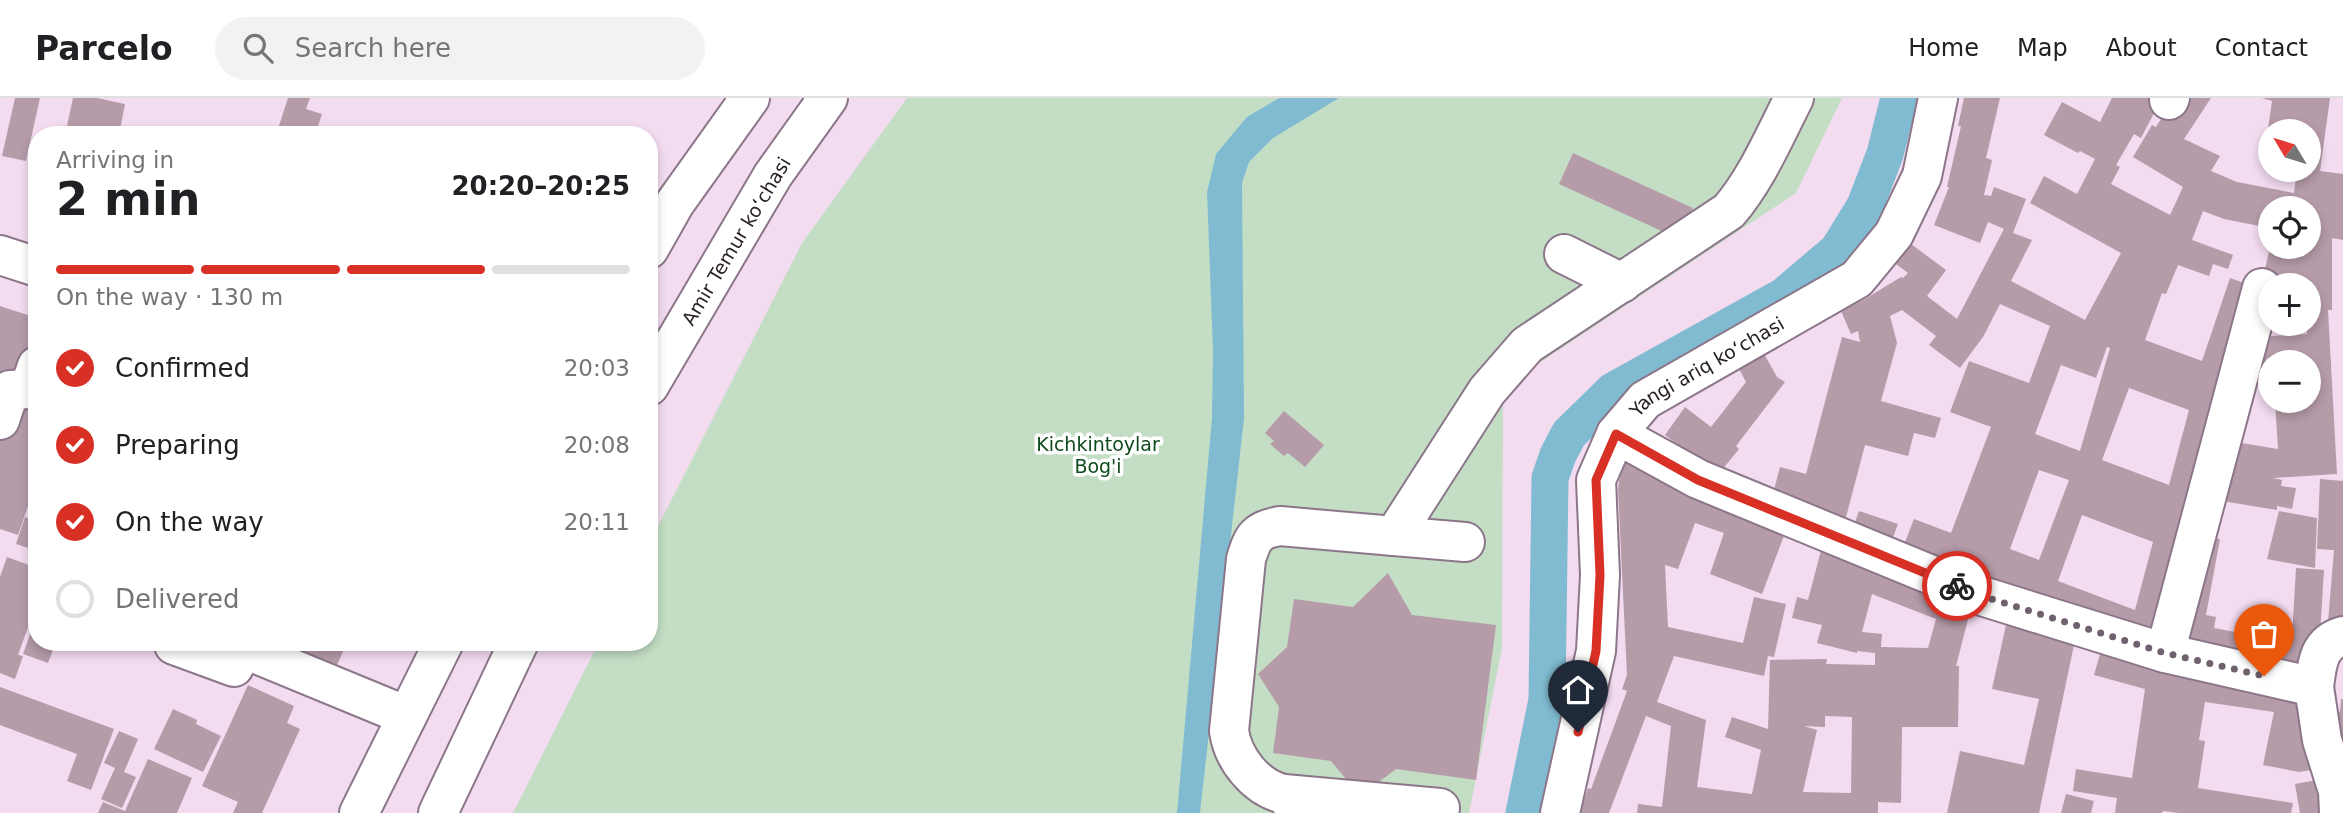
<!DOCTYPE html>
<meta charset="utf-8">
<style>
:root{--surface:#fff;--page:#f2f2f2;--text:#202124;--muted:#757577;--line:#e0e0e0;--accent:#d93025}
body{margin:0;font-family:"DejaVu Sans",sans-serif;background:var(--page);color:var(--text);height:100vh;display:flex;flex-direction:column;font-size:26px;white-space:nowrap}
*{box-sizing:border-box;margin:0}
p{font-size:23px;color:var(--muted)}
.icon{flex:none;width:38px;height:38px;fill:none;stroke:currentColor;stroke-width:2;stroke-linecap:round;stroke-linejoin:round}
.map{position:relative;flex:1;overflow:hidden}
.details{position:absolute;left:28px;top:28px;width:630px;height:525px;display:flex;flex-direction:column;background:var(--surface);border-radius:28px;box-shadow:0 4px 10px #0003}
.details>*{flex:none}
.needle{width:46px;rotate:308deg}
.tools{position:absolute;left:2258px;top:21px;display:grid;gap:14px}
.tools a{display:grid;place-items:center;width:63px;height:63px;border-radius:50%;background:var(--surface);box-shadow:0 4px 10px #0003;font-size:35px}
.pin{position:absolute;display:grid;place-items:center;width:60px;height:60px;color:#fff;margin:-72px -30px;border-radius:50% 50% 50% 0;rotate:-45deg;box-shadow:0 0 7px #0007}
.pin .icon{rotate:45deg}
.courier{position:absolute;display:grid;place-items:center;width:70px;height:70px;margin:-35px;border:5px solid #d93025;border-radius:50%;background:#fff;color:#222;box-shadow:0 2px 9px #0007}
.head em{font-style:normal;font-weight:700}
.head div{display:flex;flex-direction:column-reverse}
.head{display:flex;align-items:center;justify-content:space-between;height:119px;padding:0 28px}
h1{font-size:46px;font-weight:700;line-height:52px}
.bar{display:grid;grid-template-columns:repeat(4,1fr);gap:10px 7px;align-content:center;height:84px;padding:0 28px}
.bar i{height:9px;border-radius:5px;background:var(--line)}
.bar .selected{background:var(--accent)}
.bar p{grid-column:span 4}
ol{padding:0 28px;list-style:none}
li{display:flex;align-items:center;gap:21px;height:77px}
li p{margin-inline-start:auto}
li .icon{padding:7px;border-radius:50%;background:var(--accent);color:#fff;stroke-width:4}
li:last-child{color:var(--muted)}
li i{width:38px;height:38px;border:4px solid var(--line);border-radius:50%}
header{display:flex;align-items:center;gap:42px;box-sizing:border-box;height:98px;padding:0 35px;background:var(--surface);border-bottom:2px solid var(--line)}
header strong{font-size:33px}
nav{display:flex;gap:38px;margin-inline-start:auto;font-size:24px}
.search{width:490px;height:63px;background:var(--page);display:flex;align-items:center;gap:18px;box-sizing:border-box;padding:0 24px;border-radius:38px;color:var(--muted);font-size:26px}
.map>svg:first-child{display:block}
</style>
<header>
<strong>Parcelo</strong>
<div class="search"><svg class="icon" aria-label="search" viewBox="0 0 24 24"><circle cx="10" cy="10" r="6"/><path d="M15 15l6 6"/></svg>Search here</div>
<nav><a>Home</a><a>Map</a><a>About</a><a>Contact</a></nav>
</header>
<div class="map">
<svg width="2343" height="715" viewBox="0 0 2343 715">
<rect width="100%" height="100%" fill="#f3dbf0"/>
<!-- green -->
<polygon fill="#c4dec5" points="907,0 1842,0 1796,95 1503,289 1502,550 1469,715 513,715 599,544 649,544 649,446 802,145"/>
<!-- water -->
<polygon fill="#80bbd1" points="1279,0 1339,0 1273,40 1249,64 1242,85 1244,320 1200,715 1177,715 1212,320 1213,253 1207,94 1216,56 1247,19"/>
<g fill="none" stroke-linecap="round" stroke-linejoin="round">
<!-- canal -->
<polyline stroke="#80bbd1" stroke-width="37" points="1524,715 1547,602 1550,380 1558,357 1569,336 1613,293 1784,198 1838,152 1865,108 1885,56 1899,0"/>
</g>
<!-- building -->
<g fill="#b69ba9" fill-rule="evenodd">
<polygon points="15,0 40,0 26,63 2,58"/>
<polygon points="73,0 97,0 125,6 119,37 65,37"/>
<polygon points="288,0 310,0 306,11 322,16 315,37 276,37"/>
<path d="M1964 0H2000L1986 60 1992 62 1984 97 1991 98 1994 89 2026 101 2013 135 2032 142 2011 183 2085 222 2121 155 2030 105 2044 78 2077 96 2095 61 2080 53 2078 55 2044 37 2062 4 2100 24 2112 0H2162L2141 40 2134 36 2116 67 2120 69 2111 86 2170 117 2183 89 2133 59 2152 27 2156 29 2174 0H2211L2184 41 2220 58 2211 73 2237 84 2294 95 2297 72H2308V33H2270V59L2264 58 2272 3 2262 0H2330L2320 73 2343 76V142L2332 140V212H2328L2337 376 2273 380 2282 382 2281 388 2296 390 2292 411 2277 408V412L2216 402 2223 342 2278 351 2275 303H2308V264H2270L2247 267 2254 239 2307 236 2308 187H2296L2263 180 2270 149H2308V110H2270V130L2224 121 2203 113 2192 142 2233 157 2228 171 2213 166 2209 178 2178 167 2166 196 2162 195 2145 242 2202 263 2230 180 2253 188 2157 546 1900 457 1914 421 1951 435 1991 329 1950 314 1969 263 2029 285 2050 228 2000 206 1983 239 1960 270 1929 247 1936 238 1902 212 1890 218 1897 245 1881 303 1941 320 1935 340 1914 335 1908 358 1865 347 1845 423 1771 403 1780 369 1806 376 1842 239 1860 244 1858 233 1851 236 1841 213 1865 201 1901 179 1903 180 1908 175 1896 166 1911 146 1946 172 1927 198 1957 221 2004 131 1988 124 1980 145 1934 127 1949 89H1947L1961 28H1958ZM2107 249 2110 250 2080 353 2035 336 2061 267 2096 280ZM2129 290 2189 312 2169 387 2102 362ZM2039 372 2069 382 2039 462 2010 451ZM2082 417 2153 444 2135 512 2058 483Z"/>
<polygon points="1573,55 1693,110 1679,141 1559,86"/>
<polygon points="0,208 37,220 37,240 22,282 0,275"/>
<polygon points="1763,254 1777,279 1785,284 1736,348 1739,351 1718,377 1665,337 1685,309 1711,329 1746,284 1738,269"/>
<polygon points="15,295 37,303 37,382 18,437 0,431 0,340"/>
<polygon points="1284,313 1324,347 1305,369 1288,355 1284,358 1270,346 1274,343 1265,335"/>
<path d="M1638 361 1788 427 1762 496 1710 476 1724 435 1695 425 1678 471 1665 467 1668 529 1743 545 1754 499 1786 506 1774 559 1768 558 1764 578 1674 558 1657 604 1706 622 1697 689 1752 696 1761 652 1725 639 1732 619 1768 631 1770 562 1827 561 1826 566 1875 567V555L1857 553V555L1817 545 1822 527 1792 520 1797 499 1808 502 1824 441 1972 506 1956 568H1959L1958 629H1902L1901 705 1878 704V715H1637L1638 706 1662 709 1671 628 1646 618 1609 715H1580L1588 690 1591 691 1627 593 1622 591 1627 577 1618 391 1622 362ZM1872 496 1936 521 1928 550 1881 549 1882 536 1862 534ZM1825 618 1852 619 1851 695 1803 694 1817 632 1804 628 1825 629Z"/>
<polygon points="2320,381 2343,383 2343,537 2327,536 2334,452 2317,451"/>
<polygon points="1859,413 1898,426 1889,450 1851,436"/>
<polygon points="2279,413 2317,420 2315,470 2267,461"/>
<polygon points="25,419 37,423 37,453 16,446"/>
<polygon points="2199,437 2220,441 2206,517 2216,519 2214,530 2251,537 2252,531 2292,538 2296,470 2324,472 2319,553 2300,574 2179,545"/>
<polygon points="7,459 37,470 37,504 18,557 23,558 15,581 0,575 0,479"/>
<polygon points="1388,475 1412,517 1496,527 1476,682 1396,671 1360,698 1331,663 1273,655 1279,609 1258,576 1287,549 1294,501 1353,509"/>
<polygon points="37,517 37,544 56,544 48,565 23,556"/>
<polygon points="2006,527 2075,542 2039,715 1947,715 1960,653 2024,667 2039,601 1992,591"/>
<polygon points="272,544 347,544 335,572"/>
<polygon points="2102,549 2301,596 2326,674 2313,678 2311,672 2299,674 2263,667 2274,614 2205,604 2199,642 2205,643 2198,690 2293,705 2291,715 2179,715 2163,713 2162,715 2115,715 2117,700 2073,693 2076,671 2132,680 2145,591 2094,577"/>
<polygon points="248,587 294,608 287,625 300,631 262,715 233,715 238,704 202,688"/>
<polygon points="0,589 114,631 91,692 67,683 77,656 0,627"/>
<polygon points="2341,601 2343,601 2343,657 2336,613 2340,614"/>
<polygon points="173,611 197,622 196,626 221,638 203,674 154,651"/>
<polygon points="119,633 138,641 124,674 136,679 122,710 101,701 115,670 104,665"/>
<polygon points="148,661 192,680 177,715 98,715 103,704 125,713"/>
<polygon points="2328,680 2335,715 2300,715 2295,686"/>
<polygon points="2066,696 2094,703 2091,715 2061,715"/>
</g>
<g fill="none" stroke-linecap="round" stroke-linejoin="round">
<defs>
<g id="minor">
<polyline points="2169,2 2170,0"/>
<polyline points="1564,156 1622,185"/>
<polyline points="0,157 37,169"/>
<polyline points="0,322 10,292 29,291 37,268"/>
<polyline points="1616,336 1698,381 1985,499 2165,555 2314,589 2322,642 2338,693 2339,715"/>
<polyline points="1394,438 1465,444"/>
<polyline points="174,547 234,569 242,550 407,618"/>
<polyline points="2165,555 2262,190"/>
<path d="M2314 589C2317 566 2318 545 2343 538"/>
<polyline points="1284,696 1440,710"/>
<path d="M1300 715 1284 696C1256 690 1233 661 1229 633L1246 461C1253 439 1256 432 1280 428L1394 438 1487 293 1527 247 1729 113C1757 80 1774 39 1794 0"/>
<path id="s1" d="M1560 715 1596 553 1600 477 1596 382 1616 336 1645 302 1857 181 1894 136 1922 78 1938 0"/>
</g>
<g id="major">
<polyline points="649,151 675,105 750,0"/>
<polyline points="649,288 773,77 828,0"/>
<polyline points="359,715 444,544"/>
<polyline points="438,715 519,544"/>
</g>
</defs>
<!-- minor casing -->
<use href="#minor" stroke="#8c7689" stroke-width="42"/>
<!-- major casing -->
<use href="#major" stroke="#8c7689" stroke-width="42"/>
<!-- minor -->
<use href="#minor" stroke="#fff" stroke-width="38"/>
<!-- major -->
<use href="#major" stroke="#fff" stroke-width="38"/>
</g>
<g fill="none" stroke-linecap="round" stroke-linejoin="round">
<!-- done -->
<polyline stroke="#70616e" stroke-width="7" stroke-dasharray="0 12.6" points="1957,488 1985,499 2165,555 2264,578"/>
<!-- route -->
<polyline stroke="#d93025" stroke-width="9" points="1578,634 1596,553 1600,477 1596,382 1616,336 1698,382 1957,488"/>
</g>
<g text-anchor="middle" stroke-width="7" stroke-linejoin="round" paint-order="stroke">
<!-- street labels -->
<g font-size="19" fill="#292028" stroke="#fff">
<text transform="translate(736 143) rotate(-59)" y="7">Amir Temur koʻchasi</text>
<text dy="7" stroke="none"><textPath href="#s1" startOffset="502">Yangi ariq ko‘chasi</textPath></text>
</g>
<!-- park labels -->
<g font-size="19" fill="#0e4b1c" stroke="#fff">
<text x="1098" y="353">Kichkintoylar<tspan x="1098" dy="22">Bog'i</tspan></text>
</g>
</g>
</svg>
<div class="tools">
<a><svg class="needle" viewBox="-14 -14 28 28"><path d="M0-13l5 13h-10z" fill="#e53935"/><path d="M0 13l5-13h-10z" fill="#757577"/></svg></a>
<a><svg class="icon" aria-label="locate" viewBox="0 0 24 24"><circle cx="12" cy="12" r="6"/><path d="M12 2v4M12 18v4M2 12h4M18 12h4"/></svg></a>
<a>+</a>
<a>−</a>
</div>
<div class="pin" style="left:2264px;top:578px;background:#ea580c"><svg class="icon" aria-label="bag" viewBox="0 0 24 24"><path d="M5 8h14l-1 12H6zM9 8a3 3 0 0 1 6 0"/></svg></div>
<div class="pin" style="left:1578px;top:634px;background:#1f2937"><svg class="icon" aria-label="home" viewBox="0 0 24 24"><path d="M3 11l9-7 9 7M6 9v11h12V9"/></svg></div>
<div class="courier" style="left:1957px;top:488px"><svg class="icon" aria-label="bike" viewBox="0 0 24 24"><circle cx="6" cy="16" r="4"/><circle cx="18" cy="16" r="4"/><path d="M6 16l4-8h5l3 8M10 8l3 8H6M13 5h3"/></svg></div>
<section class="details">
<div class="head"><div><h1>2 min</h1><p>Arriving in</p></div><em>20:20–20:25</em></div>
<div class="bar"><i class="selected"></i><i class="selected"></i><i class="selected"></i><i></i><p>On the way · 130 m</p></div>
<ol>
<li><svg class="icon" aria-label="check" viewBox="0 0 24 24"><path d="M5 12l5 5 9-10"/></svg>Confirmed<p>20:03</p></li>
<li><svg class="icon" aria-label="check" viewBox="0 0 24 24"><path d="M5 12l5 5 9-10"/></svg>Preparing<p>20:08</p></li>
<li><svg class="icon" aria-label="check" viewBox="0 0 24 24"><path d="M5 12l5 5 9-10"/></svg>On the way<p>20:11</p></li>
<li><i></i>Delivered</li>
</ol>
</section>
</div>
